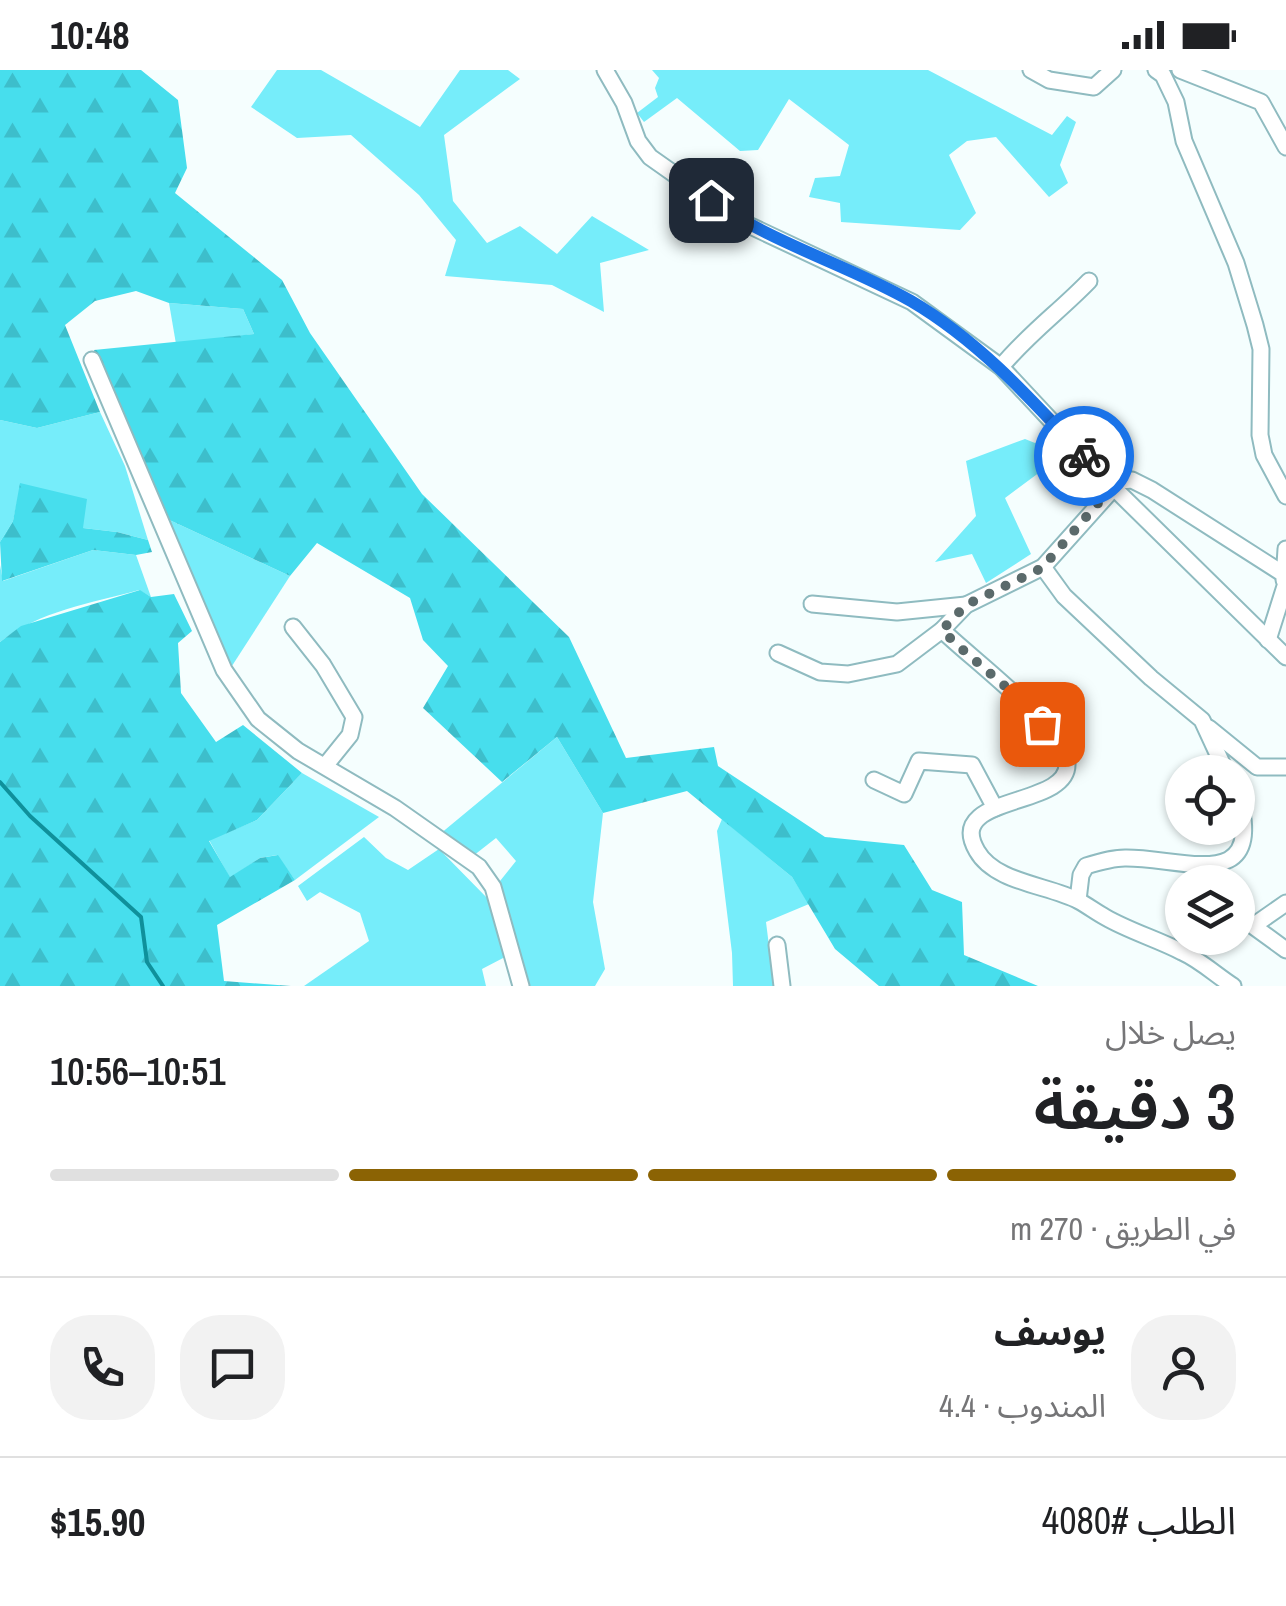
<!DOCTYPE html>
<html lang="ar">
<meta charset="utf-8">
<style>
:root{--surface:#fff;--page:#f2f2f2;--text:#202124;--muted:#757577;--line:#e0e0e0;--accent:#8b6304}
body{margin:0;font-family:"Archivo Narrow","Noto Sans Arabic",sans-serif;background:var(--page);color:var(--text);direction:rtl;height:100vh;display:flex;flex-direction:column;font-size:38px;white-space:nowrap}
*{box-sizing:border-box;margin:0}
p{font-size:32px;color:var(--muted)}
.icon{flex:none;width:55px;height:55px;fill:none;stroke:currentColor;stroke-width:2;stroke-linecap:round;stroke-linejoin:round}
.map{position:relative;height:916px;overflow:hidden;direction:ltr}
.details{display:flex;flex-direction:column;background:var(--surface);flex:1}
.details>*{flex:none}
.tools{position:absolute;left:1165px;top:685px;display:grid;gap:20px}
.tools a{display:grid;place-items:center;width:90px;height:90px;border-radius:50%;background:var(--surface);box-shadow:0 2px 8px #0004;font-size:50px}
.pin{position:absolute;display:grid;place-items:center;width:85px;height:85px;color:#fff;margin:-42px;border-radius:20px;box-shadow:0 5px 15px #0006}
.courier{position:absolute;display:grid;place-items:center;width:100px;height:100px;margin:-50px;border:8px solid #1a73e8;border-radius:50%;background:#fff;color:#222;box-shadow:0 2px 12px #0007}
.overview em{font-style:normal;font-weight:600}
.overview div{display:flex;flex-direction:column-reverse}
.overview{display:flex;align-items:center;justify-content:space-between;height:170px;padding:0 50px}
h1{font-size:65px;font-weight:600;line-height:75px}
.bar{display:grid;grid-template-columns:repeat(4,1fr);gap:15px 10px;align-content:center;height:120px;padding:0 50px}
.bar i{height:12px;border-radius:8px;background:var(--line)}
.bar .selected{background:var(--accent)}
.bar p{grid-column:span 4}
.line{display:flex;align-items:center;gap:25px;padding:0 50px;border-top:2px solid var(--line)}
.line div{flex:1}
.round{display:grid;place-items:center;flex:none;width:105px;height:105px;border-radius:40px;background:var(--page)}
.status{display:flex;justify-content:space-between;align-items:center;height:70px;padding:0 50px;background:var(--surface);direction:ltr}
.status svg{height:28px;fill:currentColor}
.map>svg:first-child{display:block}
</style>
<div class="status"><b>10:48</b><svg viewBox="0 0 49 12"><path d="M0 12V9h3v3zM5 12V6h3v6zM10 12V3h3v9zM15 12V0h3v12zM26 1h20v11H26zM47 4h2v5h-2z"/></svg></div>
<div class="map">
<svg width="1286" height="916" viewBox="0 0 1286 916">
<defs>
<pattern id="forest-firs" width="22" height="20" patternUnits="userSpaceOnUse" patternTransform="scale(2.5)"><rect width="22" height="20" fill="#47deed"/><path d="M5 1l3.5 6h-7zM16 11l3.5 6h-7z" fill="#3dbecb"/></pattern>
</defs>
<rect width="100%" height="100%" fill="#f5fefe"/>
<!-- green -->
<g fill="#76edfa">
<polygon points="277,0 321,0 420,57 460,0 508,0 520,9 444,65 453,131 487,173 520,156 557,184 592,146 649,180 600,193 604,242 552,215 445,206 456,170 419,125 351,65 297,68 251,37"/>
<polygon points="652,0 928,0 1052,65 1067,46 1076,52 1060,95 1068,113 1049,127 996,67 967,71 949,85 976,143 960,160 841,152 840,133 809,127 815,108 840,106 849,75 789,29 758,80 740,81 677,28 644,52 637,43 658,27 655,18 659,8"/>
<polygon points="169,233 243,239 254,264 176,274"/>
<polygon points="100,342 125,396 148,470 117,462 83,458 21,414 13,451 0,472 0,350 37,358"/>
<polygon points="1047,367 1063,385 1005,428 1031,484 986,513 972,484 935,492 976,446 966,391 1025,369 1035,373"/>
<polygon points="163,447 290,506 230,599"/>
<path d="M93 480 136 485 151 527 139 520C92 533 39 541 0 572V495L3 511Z"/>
<polygon points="557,667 603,743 593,832 605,899 595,916 528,916 500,811 516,791 496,768 473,786 440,764"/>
<polygon points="302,703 379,747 295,810 277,785 260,788 230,808 209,770 257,750"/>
<polygon points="722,749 792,807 809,834 766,852 774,916 733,916 732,883 717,761"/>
<polygon points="364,767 386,788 408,800 439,779 491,832 505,887 482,899 486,916 304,916 369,871 360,843 320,822 307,831 298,816"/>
</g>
<!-- forest -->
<g fill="url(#forest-firs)">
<polygon points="0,0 141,0 178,30 187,98 175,123 282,210 310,263 422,424 569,567 626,688 714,677 718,696 825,767 904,775 932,820 962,832 964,885 1038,916 879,916 835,879 792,807 687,721 603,743 557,667 502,712 423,638 448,596 423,570 410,528 317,473 290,506 163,447 94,280 254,264 243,239 169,233 136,221 95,231 65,255 100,342 37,358 0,350"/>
<polygon points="20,413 87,429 83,458 117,462 148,470 152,482 136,485 93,480 2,511 0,472 13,451"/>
<polygon points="140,520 151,527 174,524 192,561 178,573 181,623 216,672 243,655 302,703 257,750 209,771 230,807 260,788 278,785 295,810 217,855 224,911 291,916 0,916 0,572 21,556"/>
</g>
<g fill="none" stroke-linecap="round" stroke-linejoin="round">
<!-- stream -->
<polyline stroke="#0f909b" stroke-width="4" points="0,712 30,746 141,847 147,892 163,916"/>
<defs>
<g id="minor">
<polyline points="605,0 624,33 638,71 650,87 742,152 912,232 1001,297 1113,417 1286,587"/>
<polyline points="1031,0 1049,10 1094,17 1113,0"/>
<polyline points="1156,0 1163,5 1176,32 1184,71 1236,193 1255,255 1261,279 1260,365 1264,385 1286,426"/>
<polyline points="1180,0 1261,32 1286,77"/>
<polyline points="92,290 224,600 258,649 298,681 395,738 479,797 493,817 521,916"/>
<path d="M1001 297C1027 265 1060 241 1089 211"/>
<polyline points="1043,497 1064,526 1151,608 1202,650 1226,702"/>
<polyline points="1284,510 1286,479"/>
<polyline points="812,534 897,542 966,535"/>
<polyline points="293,557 323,595 354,647 350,665 325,696"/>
<path d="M942 560C969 587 1064 657 1067 693 1070 739 943 723 977 781 995 813 1049 815 1079 831 1088 836 1096 842 1105 847 1129 861 1157 869 1182 882 1200 890 1216 905 1233 916"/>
<polyline points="1268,570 1286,513"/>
<polyline points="778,583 820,602 848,604 897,594 942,560 966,535 1043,497 1120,411 1132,410 1152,420 1285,505"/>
<polyline points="1209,658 1257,697 1286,697"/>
<polyline points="874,710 904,724 919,691 972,695 995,738"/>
<path d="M1078 830 1081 805 1086 796C1099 792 1112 788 1125 788 1181 787 1267 826 1238 725"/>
<polyline points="1286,833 1253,856 1286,880"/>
<polyline points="777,875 782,916"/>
</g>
</defs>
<!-- minor casing -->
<use href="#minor" stroke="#8fbbc0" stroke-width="19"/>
<!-- minor -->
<use href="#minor" stroke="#fff" stroke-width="15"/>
</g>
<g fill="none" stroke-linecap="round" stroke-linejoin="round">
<!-- done -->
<path stroke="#5b6a6b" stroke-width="10" stroke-dasharray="0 18" d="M1042 654C1013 618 974 593 942 560L966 535 1042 498 1112 417 1084 386"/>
<!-- route -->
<path stroke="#1a73e8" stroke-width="12" d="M711 130C773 174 846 194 911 231 979 271 1031 329 1084 386"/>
</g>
</svg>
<div class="tools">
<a><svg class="icon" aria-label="locate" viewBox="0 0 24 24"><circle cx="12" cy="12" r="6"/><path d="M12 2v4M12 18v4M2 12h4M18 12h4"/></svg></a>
<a><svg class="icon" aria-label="layers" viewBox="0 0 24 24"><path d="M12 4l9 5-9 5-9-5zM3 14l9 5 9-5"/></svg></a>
</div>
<div class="pin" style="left:1042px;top:654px;background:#ea580c"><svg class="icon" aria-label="bag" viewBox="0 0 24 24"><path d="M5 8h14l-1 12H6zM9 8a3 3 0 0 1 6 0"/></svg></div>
<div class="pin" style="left:711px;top:130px;background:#1f2937"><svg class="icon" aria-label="home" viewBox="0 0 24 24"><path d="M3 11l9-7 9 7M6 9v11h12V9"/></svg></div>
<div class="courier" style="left:1084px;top:386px"><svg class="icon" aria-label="bike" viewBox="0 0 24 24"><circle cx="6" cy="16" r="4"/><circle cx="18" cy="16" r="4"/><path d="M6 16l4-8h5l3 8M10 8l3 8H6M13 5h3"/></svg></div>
</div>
<section class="details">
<div class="overview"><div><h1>3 دقيقة</h1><p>يصل خلال</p></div><em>10:51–10:56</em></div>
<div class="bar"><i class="selected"></i><i class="selected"></i><i class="selected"></i><i></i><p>في الطريق · 270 m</p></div>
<div class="line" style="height:180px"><a class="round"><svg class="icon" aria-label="person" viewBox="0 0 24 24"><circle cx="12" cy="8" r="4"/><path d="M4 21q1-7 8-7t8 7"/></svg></a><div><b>يوسف</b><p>المندوب · 4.4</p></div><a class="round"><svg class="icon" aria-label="chat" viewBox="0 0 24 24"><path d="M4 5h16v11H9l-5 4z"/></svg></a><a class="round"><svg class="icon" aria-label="phone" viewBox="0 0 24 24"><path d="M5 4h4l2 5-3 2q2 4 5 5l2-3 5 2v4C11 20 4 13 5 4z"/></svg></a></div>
<div class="line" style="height:130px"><div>الطلب #4080</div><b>$15.90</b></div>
</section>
